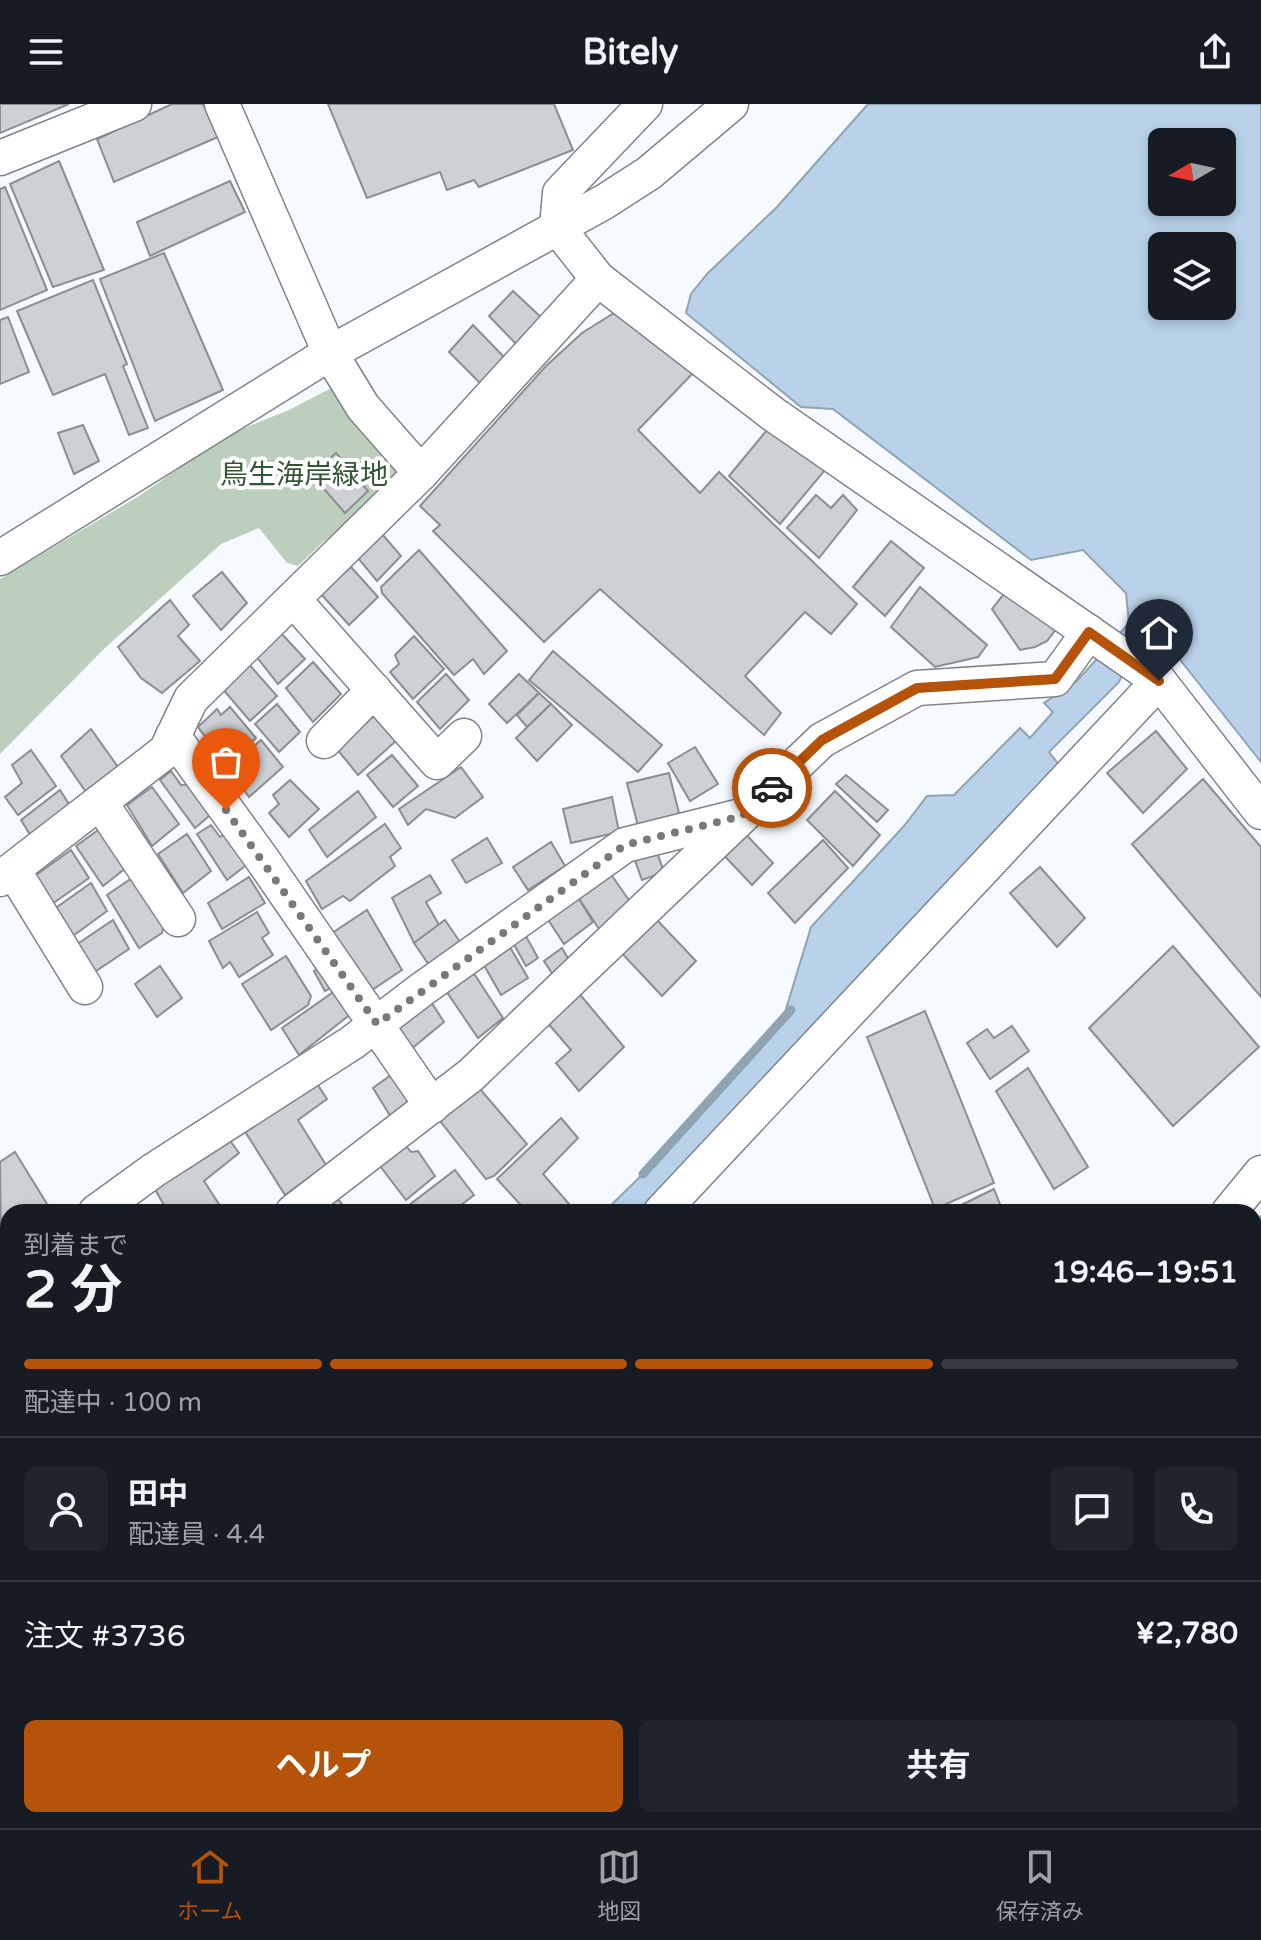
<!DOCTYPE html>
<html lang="ja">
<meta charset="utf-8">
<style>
:root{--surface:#171b24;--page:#20242c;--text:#f1f3f6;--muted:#9ea1a6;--line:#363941;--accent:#b45309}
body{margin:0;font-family:"Varela Round","Noto Sans JP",sans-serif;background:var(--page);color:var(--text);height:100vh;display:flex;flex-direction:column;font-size:30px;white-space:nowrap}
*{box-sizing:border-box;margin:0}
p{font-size:26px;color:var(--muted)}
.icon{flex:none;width:44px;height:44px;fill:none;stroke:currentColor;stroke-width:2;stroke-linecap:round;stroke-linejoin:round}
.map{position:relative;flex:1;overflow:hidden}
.sheet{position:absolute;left:0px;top:1100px;width:1262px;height:624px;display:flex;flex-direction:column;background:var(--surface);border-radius:24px 24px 0 0;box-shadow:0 4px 12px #0003}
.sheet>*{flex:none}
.needle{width:52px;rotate:261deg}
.buttons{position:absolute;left:1148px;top:24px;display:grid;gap:16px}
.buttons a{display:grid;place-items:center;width:88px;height:88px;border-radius:12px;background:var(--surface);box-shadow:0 4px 12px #0003;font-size:40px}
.pin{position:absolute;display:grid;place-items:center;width:68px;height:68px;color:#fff;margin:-82px -34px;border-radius:50% 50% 50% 0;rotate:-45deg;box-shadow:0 0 8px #0007}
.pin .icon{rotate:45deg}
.courier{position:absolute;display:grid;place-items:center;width:80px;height:80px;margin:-40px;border:6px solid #b45309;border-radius:50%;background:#fff;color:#222;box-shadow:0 2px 10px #0007}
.summary em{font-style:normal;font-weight:700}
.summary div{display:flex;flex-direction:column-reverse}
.summary{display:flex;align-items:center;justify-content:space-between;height:136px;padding:0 24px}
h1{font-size:52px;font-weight:700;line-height:60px}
.bar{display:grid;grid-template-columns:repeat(4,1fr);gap:12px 8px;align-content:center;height:96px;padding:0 24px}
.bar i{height:10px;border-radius:6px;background:var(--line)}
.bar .current{background:var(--accent)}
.bar p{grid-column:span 4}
.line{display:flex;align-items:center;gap:20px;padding:0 24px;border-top:2px solid var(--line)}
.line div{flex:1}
.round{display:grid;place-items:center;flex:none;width:84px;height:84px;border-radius:12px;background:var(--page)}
.cta{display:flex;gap:16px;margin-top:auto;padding:16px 24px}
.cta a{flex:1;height:92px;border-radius:12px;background:var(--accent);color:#fff;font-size:32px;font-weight:700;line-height:92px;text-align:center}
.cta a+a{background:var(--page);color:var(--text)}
header{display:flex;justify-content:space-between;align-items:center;height:104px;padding:0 24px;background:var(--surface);font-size:36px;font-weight:700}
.menu{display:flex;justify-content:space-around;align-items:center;height:112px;border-top:2px solid var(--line);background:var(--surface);font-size:22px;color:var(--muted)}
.menu a{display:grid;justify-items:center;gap:4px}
.menu .current{color:var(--accent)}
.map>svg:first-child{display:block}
</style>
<header><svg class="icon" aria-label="menu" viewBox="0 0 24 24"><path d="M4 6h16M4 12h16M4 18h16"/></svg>Bitely<svg class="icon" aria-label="share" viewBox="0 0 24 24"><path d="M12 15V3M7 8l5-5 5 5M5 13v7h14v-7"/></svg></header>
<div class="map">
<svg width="1261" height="1724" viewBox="0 0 1261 1724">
<rect width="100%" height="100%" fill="#f6fafe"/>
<!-- green -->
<path fill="#bccebc" d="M337 281 398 366C381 400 348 416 321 440 313 447 306 455 298 462L287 459 259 424 221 440 106 543 0 650V475L139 392 227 331 289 306Z"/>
<!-- water -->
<g fill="#b9d2e9" stroke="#90a3b3" stroke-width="2" fill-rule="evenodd">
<path d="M868 0H1261V658L1166 538 1152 533 1136 540 1119 578 1049 648 1060 662 648 1108H604L647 1066 783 915 811 823 904 722 927 692 954 691 1020 624 1030 634 1053 608 1044 599 1077 577 1129 519 1126 489 1083 446 1031 456 833 305 801 303 686 209 691 190 707 170 777 103ZM1162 38H1222V98H1162ZM1162 142H1222V202H1162Z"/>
<polygon points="1261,1112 1261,1191 1254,1198 1254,1120"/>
</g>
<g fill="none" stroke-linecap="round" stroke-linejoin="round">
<!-- stream -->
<polyline stroke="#90a3b3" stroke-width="9" points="643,1070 791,906"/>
</g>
<!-- building -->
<g fill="#cdd1d5" stroke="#8a8e91" stroke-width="2">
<polygon points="0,0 69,0 0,29"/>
<polygon points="172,0 203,0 218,33 114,78 97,35"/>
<polygon points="328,0 554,0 573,46 479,83 474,76 447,86 440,68 367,94"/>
<polygon points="59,57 104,166 53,183 10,80"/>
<polygon points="230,77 245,108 150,152 137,118"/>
<polygon points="5,83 47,186 0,206 0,85"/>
<polygon points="164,149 223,286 155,317 100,175"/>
<polygon points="93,176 127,260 123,262 148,324 129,331 105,270 53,291 17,207"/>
<polygon points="513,187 544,216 519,243 489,212"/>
<polygon points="622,204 694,268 638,326 700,389 719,368 857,500 831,530 805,508 745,572 781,609 764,631 600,485 544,538 433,427 440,421 420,402 546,262 582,229"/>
<polygon points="8,213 29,268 0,280 0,216"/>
<polygon points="473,221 505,254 481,280 449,248"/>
<polygon points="83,321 99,357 74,370 58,329"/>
<polygon points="767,326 825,366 780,420 729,372"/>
<polygon points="336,349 368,387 345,409 312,371"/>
<polygon points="816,391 831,404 843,391 857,406 819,454 787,424"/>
<polygon points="382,430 401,452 377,477 358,454"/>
<polygon points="891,437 924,464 885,512 853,483"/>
<polygon points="419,446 507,547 484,570 473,555 454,571 382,489 381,483"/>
<polygon points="351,463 378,493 349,521 321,490"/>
<polygon points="222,468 247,499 221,526 193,492"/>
<polygon points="920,483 987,541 978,553 935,563 891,523"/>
<polygon points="1007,486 1057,524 1047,537 1035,543 1020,546 992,505"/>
<polygon points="170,496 189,521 178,532 200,557 162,589 141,574 118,543"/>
<polygon points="281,529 305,555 278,580 256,552"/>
<polygon points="414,532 444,565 413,595 390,568 399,560 395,551"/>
<polygon points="553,547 662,641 638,668 529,576"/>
<polygon points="247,558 277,592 250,617 221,583"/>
<polygon points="313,558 341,590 313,618 286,584"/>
<polygon points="446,570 469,596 440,625 417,598"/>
<polygon points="519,570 539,589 507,619 489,600"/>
<polygon points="539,589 551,600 527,623 517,611"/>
<polygon points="277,600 300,628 279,648 255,620"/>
<polygon points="551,600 572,621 537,657 516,634"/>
<polygon points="230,603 256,634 226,661 198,623 217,605 221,611"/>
<polygon points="375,611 397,636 358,671 337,645"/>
<polygon points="91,625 118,663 88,691 61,652"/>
<polygon points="1156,627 1187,665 1143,709 1107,669"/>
<polygon points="261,636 283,663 249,693 229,664"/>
<polygon points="695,643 718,680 690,697 668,659"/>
<polygon points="31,646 56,682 18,711 5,693 22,679 12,661"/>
<polygon points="392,651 418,682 393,703 367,671"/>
<polygon points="461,663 483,693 455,714 426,705 408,721 399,705"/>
<polygon points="171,667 181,681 197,680 216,706 195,724 160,676"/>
<polygon points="669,669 681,717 639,726 627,679"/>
<polygon points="846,671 888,706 877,718 836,680"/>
<polygon points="1203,675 1261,743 1261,893 1132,740"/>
<polygon points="290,676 319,705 289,733 269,709 279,700 273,691"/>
<polygon points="152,683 179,720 152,742 127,701"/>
<polygon points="60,686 74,708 34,737 21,716"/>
<polygon points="358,687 376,713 327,753 309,726"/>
<polygon points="835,687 880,731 853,762 807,716"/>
<polygon points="612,693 619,728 571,739 563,705"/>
<polygon points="385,720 401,744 390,753 395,762 350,797 343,792 322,805 306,777"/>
<polygon points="105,721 131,760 103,782 76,742"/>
<polygon points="211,721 220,733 234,724 254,755 227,776 197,730"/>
<polygon points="739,723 773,759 752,781 716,743"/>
<polygon points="187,730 211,767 183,789 158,750"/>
<polygon points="487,734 502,759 466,779 452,756"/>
<polygon points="823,736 848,764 795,819 768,789"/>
<polygon points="551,738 565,762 528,786 513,763"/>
<polygon points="655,743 664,768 642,776 633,751"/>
<polygon points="71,746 89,774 49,802 32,774"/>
<polygon points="1040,763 1085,814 1057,843 1010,789"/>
<polygon points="610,769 631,799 601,828 576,790"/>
<polygon points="430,771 441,789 426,798 439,821 414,839 392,794"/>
<polygon points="135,772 164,819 162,829 139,844 107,791"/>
<polygon points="249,773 265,799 222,825 208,799"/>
<polygon points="91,779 107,807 66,837 50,808"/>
<polygon points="576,790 593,818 564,840 545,811"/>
<polygon points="367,806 402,866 363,892 326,833"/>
<polygon points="257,808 269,829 262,834 273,851 239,873 230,858 223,864 209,837"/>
<polygon points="113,816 129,845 93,869 76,841"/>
<polygon points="445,816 460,838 429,861 414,839"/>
<polygon points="657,816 696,857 662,892 615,842"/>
<polygon points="523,827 538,854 526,862 511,835"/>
<polygon points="507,838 528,874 501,891 481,856"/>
<polygon points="1173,842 1259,943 1173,1022 1089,924"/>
<polygon points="562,844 573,863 557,877 544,857"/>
<polygon points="286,852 311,892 308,901 271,926 242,880"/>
<polygon points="331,857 342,877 325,887 314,867"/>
<polygon points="160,862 182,894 157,913 135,880"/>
<polygon points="471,865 503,914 478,934 444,884"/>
<polygon points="342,882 357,905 299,951 282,924"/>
<polygon points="577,887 624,943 579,987 556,959 571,946 545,916"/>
<polygon points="428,893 444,918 410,946 393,920"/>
<polygon points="925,907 994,1079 935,1105 867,933"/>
<polygon points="1012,922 1029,947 990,975 967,939 987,925 994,934"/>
<polygon points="1028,964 1088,1063 1054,1085 996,987"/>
<polygon points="398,966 421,996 394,1018 373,984"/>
<polygon points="312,972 327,995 298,1016 326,1061 285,1091 239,1018"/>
<polygon points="480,985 527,1040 494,1072 486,1075 440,1017"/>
<polygon points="561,1014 578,1034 543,1070 576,1108 527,1108 497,1075"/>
<polygon points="226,1031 239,1049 204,1077 224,1108 168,1108 152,1080"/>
<polygon points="403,1038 411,1048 418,1047 435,1072 406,1096 377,1058"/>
<polygon points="15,1048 52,1108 8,1108 8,1140 1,1144 0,1058"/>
<polygon points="455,1066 474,1091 452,1108 400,1108"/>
<polygon points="994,1085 1003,1108 947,1108"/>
<polygon points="335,1091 348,1108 314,1108"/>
<polygon points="8,1171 8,1200 0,1204 0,1176"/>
<polygon points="8,1205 8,1237 0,1224 0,1210"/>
<polygon points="8,1321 8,1397 0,1403 0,1327"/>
<polygon points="1254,1382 1261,1387 1261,1421 1254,1430"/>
<polygon points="8,1397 8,1428 0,1434 0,1403"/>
<polygon points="8,1600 8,1637 0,1642 0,1606"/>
<polygon points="50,1716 102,1716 90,1724 56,1724"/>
<polygon points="124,1716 172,1716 174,1719 167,1724 129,1724"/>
<polygon points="469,1716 506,1716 510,1722 508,1724 475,1724"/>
<polygon points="655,1716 780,1716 768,1724 660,1724"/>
<polygon points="1127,1716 1192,1716 1193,1718 1186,1724 1120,1724 1119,1723"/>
</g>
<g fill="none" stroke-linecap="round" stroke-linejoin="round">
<defs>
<g id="minor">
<polyline points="222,0 330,249 363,303 421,369"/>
<polyline points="645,0 560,89 557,123 598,175 773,310 1159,577 1261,708"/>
<polyline points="0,54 134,0"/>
<polyline points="0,454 330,249 604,98 649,69 731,0"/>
<polyline points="293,495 437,658 464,632"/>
<polyline points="173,632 262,755 432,1002"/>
<polyline points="324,637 374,586"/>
<polyline points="100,698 178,815"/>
<polyline points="13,766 85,883"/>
<polyline points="0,775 166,647 191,595 421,369 598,175"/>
<polyline points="96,1108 154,1066 353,938 421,886 625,741 741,712"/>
<polyline points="293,1108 471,971 822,636 917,584 1055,575 1089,528"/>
<polyline points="661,1108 1159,577"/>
<polyline points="1229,1108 1261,1069"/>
<polyline points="0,1168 8,1164"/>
<polyline points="1254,1215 1261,1206"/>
<polyline points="0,1247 8,1258"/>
<polyline points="0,1316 8,1311"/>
<polyline points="1254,1336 1261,1341"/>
<polyline points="0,1564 8,1559"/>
<polyline points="0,1695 8,1690"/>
<polyline points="1254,1699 1261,1694"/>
<polyline points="353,1716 360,1724"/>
<polyline points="954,1716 957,1724"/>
<polyline points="237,1724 249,1716"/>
<polyline points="873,1724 875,1716"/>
<polyline points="1222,1724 1232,1716"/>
</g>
</defs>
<!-- minor casing -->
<use href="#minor" stroke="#808488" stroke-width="37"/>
<!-- minor -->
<use href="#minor" stroke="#fff" stroke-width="34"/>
</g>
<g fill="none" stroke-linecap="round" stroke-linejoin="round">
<!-- done -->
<polyline stroke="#77797b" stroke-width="8" stroke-dasharray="0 14.4" points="226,706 377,920 625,741 742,712 772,684"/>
<!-- route -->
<polyline stroke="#b45309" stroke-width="10" points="772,684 822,636 917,584 1055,575 1089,528 1159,577"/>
</g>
<g text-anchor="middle" stroke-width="8" stroke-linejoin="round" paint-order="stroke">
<!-- park labels -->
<g font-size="28" fill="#305633" stroke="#fff">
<text x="304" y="380">鳥生海岸緑地</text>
</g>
</g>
</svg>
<div class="buttons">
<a><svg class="needle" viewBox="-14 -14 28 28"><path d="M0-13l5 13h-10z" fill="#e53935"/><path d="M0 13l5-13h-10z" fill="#9ea1a6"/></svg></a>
<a><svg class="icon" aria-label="layers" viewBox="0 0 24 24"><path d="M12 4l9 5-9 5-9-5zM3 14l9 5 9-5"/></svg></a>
</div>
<div class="pin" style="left:226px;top:706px;background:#ea580c"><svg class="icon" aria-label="bag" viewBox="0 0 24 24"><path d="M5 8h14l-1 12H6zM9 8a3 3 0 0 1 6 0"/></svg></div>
<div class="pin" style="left:1159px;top:577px;background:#1f2937"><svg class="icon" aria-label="home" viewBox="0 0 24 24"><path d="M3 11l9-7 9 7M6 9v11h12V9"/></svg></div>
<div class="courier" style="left:772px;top:684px"><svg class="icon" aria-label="car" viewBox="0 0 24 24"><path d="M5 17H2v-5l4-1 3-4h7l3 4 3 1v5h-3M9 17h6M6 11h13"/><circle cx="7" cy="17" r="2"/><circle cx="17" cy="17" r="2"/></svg></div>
<section class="sheet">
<div class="summary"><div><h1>2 分</h1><p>到着まで</p></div><em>19:46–19:51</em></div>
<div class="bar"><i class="current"></i><i class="current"></i><i class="current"></i><i></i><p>配達中 · 100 m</p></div>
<div class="line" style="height:144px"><a class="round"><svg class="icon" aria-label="person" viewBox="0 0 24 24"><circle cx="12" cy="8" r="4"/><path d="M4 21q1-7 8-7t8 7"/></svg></a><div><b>田中</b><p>配達員 · 4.4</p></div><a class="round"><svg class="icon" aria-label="chat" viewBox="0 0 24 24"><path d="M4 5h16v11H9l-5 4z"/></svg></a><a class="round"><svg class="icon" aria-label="phone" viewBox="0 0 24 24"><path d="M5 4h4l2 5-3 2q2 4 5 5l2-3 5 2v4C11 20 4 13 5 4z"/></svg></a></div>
<div class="line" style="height:104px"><div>注文 #3736</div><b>¥2,780</b></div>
<div class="cta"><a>ヘルプ</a><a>共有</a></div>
</section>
</div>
<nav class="menu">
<a class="current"><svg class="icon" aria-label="home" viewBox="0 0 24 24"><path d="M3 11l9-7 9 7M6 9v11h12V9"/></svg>ホーム</a>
<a><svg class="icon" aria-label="map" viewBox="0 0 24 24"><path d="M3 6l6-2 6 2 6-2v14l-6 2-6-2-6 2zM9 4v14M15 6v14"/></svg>地図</a>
<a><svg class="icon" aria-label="saved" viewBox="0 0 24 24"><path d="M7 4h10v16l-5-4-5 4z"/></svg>保存済み</a>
</nav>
